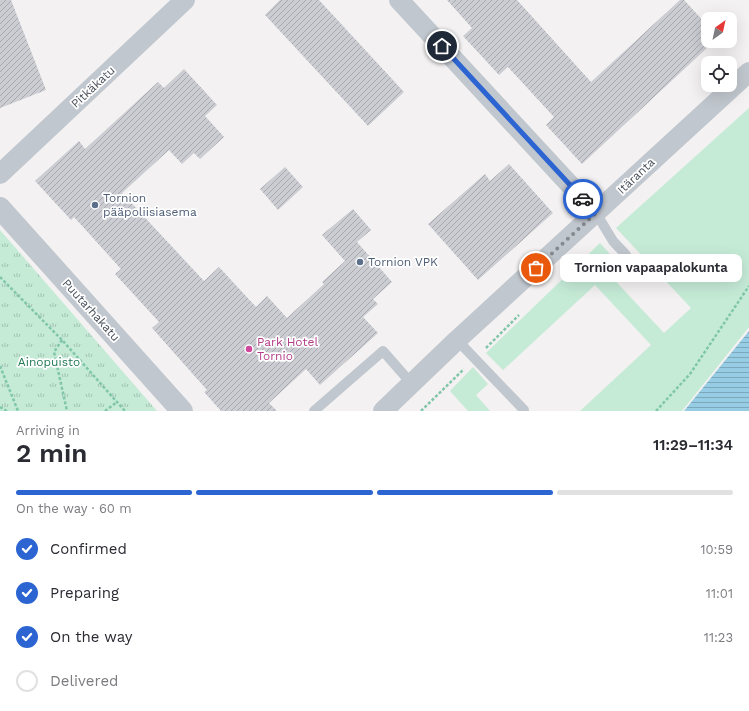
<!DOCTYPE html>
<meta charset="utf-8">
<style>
:root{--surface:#fff;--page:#f2f2f3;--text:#2b2b33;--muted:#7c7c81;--line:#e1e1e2;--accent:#2c65d2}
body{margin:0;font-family:"Work Sans",sans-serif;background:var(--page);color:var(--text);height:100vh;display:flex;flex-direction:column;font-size:15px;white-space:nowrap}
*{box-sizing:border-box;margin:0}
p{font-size:13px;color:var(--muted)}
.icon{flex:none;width:22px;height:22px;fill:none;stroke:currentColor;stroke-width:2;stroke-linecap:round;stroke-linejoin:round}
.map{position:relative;height:411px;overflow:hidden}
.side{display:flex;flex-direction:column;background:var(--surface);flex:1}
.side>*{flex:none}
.needle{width:26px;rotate:33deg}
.controls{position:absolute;left:701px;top:12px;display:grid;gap:8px}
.controls a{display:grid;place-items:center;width:36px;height:36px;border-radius:8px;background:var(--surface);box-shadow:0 4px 16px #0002;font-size:20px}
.pin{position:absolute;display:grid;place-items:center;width:34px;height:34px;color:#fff;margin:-17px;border:2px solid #fff;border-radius:50%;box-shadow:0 1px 4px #0007}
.courier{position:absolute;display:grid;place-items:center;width:40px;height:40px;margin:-20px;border:3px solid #2c65d2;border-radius:50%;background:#fff;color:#222;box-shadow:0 1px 5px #0007}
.bubble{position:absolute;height:28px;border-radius:8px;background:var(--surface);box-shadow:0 4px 16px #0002;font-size:13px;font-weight:600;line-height:28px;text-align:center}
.head em{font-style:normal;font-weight:600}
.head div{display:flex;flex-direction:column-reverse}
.head{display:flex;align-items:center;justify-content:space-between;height:68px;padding:0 16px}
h1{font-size:26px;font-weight:600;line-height:30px}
.bar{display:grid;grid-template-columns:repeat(4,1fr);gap:6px 4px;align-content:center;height:48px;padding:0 16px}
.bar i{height:5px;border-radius:3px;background:var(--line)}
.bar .selected{background:var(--accent)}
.bar p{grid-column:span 4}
ol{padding:0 16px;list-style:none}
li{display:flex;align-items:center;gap:12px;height:44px}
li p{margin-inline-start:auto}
li .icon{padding:4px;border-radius:50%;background:var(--accent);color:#fff;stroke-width:4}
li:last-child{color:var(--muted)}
li i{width:22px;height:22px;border:2px solid var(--line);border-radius:50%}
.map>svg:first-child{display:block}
</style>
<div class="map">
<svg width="749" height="411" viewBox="0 0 749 411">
<defs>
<pattern id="park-tufts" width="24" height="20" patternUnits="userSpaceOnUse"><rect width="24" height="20" fill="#c5ebd7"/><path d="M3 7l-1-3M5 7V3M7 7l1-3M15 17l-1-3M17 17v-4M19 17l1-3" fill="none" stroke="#a2c1b2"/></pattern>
<pattern id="water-rules" width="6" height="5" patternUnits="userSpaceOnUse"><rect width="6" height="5" fill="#96cce4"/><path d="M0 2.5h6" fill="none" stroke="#7ca8bc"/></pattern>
<pattern id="building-hatch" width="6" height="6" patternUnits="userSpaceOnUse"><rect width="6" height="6" fill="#cbcdd3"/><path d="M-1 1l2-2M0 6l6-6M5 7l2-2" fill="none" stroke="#a7a9ae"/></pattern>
</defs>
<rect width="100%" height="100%" fill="#f3f1f1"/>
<!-- grass -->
<g fill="#c5ebd7">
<polygon points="749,108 749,327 682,411 580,411 651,345 595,285 503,370 486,353 600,243 618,263 608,273 664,333 691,308 616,228"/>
<polygon points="473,367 488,384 476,395 490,411 468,411 450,391"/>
</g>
<!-- park -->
<polygon fill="url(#park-tufts)" points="0,230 157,411 0,411"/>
<!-- water -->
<polygon fill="url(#water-rules)" points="749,331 749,411 684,411"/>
<!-- building -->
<g fill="url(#building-hatch)">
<polygon points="0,0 11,0 46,90 0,108"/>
<polygon points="280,0 319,0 404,92 368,126 265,15"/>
<polygon points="447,0 517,0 591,82 680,0 684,0 708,26 708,47 582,164 546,125 554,117 508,67 499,75 463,36 472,28"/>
<polygon points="184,69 217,105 205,116 224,137 200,159 194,153 182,164 169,150 122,193 204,281 219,267 256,307 267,296 287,318 324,284 322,282 345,261 322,235 353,209 371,230 357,242 392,282 373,299 378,304 363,317 378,333 320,385 306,369 269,403 277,411 221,411 204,392 207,390 152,328 159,322 115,274 121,269 74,217 71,220 35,181 79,141 85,149 158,82 164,88"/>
<polygon points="509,164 553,213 478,280 428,224 485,174 490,181"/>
<polygon points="285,167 303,187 278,210 260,189"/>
</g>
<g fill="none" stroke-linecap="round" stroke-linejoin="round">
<!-- path -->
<g stroke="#80c6aa" stroke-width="2.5" stroke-dasharray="3 2" stroke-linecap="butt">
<polyline points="0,277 62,340 125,411"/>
<polyline points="62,340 54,352 67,411"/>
<polyline points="486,348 519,315"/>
<polyline points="0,366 18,411"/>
<polyline points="0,407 7,411"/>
<polyline points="105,411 117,402"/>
<polyline points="421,411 464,369"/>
<polyline points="656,411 690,374 749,286"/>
</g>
<!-- service -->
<g stroke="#c1c7ce" stroke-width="10">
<polyline points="596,213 613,241 626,255"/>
<polyline points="457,340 524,410"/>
<polyline points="314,411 383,351 411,383"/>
</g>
<!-- minor -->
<g stroke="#c1c7ce" stroke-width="20">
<polyline points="399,0 596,213"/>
<polyline points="0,174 185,0"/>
<polyline points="383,411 457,340 749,72"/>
</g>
<!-- tertiary -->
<polyline stroke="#c1c7ce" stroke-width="22" points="0,208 182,411"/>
</g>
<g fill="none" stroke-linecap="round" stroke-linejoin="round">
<!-- done -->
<polyline stroke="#868a90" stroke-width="4" stroke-dasharray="0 7.2" points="536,268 596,213 583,199"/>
<!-- route -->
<polyline stroke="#2c65d2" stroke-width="5" points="442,46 583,199"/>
</g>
<!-- markers -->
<g fill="#5c6f8a" stroke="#fff" stroke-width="1.5">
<circle cx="95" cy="205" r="4"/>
<circle cx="360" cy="262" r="4"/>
</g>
<circle fill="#d1479c" stroke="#fff" stroke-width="1.5" cx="249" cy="349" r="4"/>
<g text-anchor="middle" stroke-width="3.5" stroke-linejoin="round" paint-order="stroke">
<!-- street labels -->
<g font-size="12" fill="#4b525c" stroke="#fff">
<text transform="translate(93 87) rotate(-43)" y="4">Pitkäkatu</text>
<text transform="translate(636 176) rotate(-43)" y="4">Itäranta</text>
<text transform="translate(91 310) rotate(48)" y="4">Puutarhakatu</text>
</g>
<!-- service labels -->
<g font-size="12" fill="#4e5e75" stroke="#fff" text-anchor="start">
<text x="103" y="202">Tornion<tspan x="103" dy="14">pääpoliisiasema</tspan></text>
<text x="368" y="266">Tornion VPK</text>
</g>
<!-- hotel labels -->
<g font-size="12" fill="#b23c85" stroke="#fff" text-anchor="start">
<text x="257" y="346">Park Hotel<tspan x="257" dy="14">Tornio</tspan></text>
</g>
<!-- park labels -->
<g font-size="12" fill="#217854" stroke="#fff">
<text x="49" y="366">Ainopuisto</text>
</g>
</g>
</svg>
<div class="controls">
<a><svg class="needle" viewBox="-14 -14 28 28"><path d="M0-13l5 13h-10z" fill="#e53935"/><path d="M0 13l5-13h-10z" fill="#7c7c81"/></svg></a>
<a><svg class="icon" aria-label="locate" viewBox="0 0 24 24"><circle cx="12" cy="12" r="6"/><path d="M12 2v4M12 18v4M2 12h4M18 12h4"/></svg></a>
</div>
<div class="pin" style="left:536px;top:268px;background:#ea580c"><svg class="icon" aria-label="bag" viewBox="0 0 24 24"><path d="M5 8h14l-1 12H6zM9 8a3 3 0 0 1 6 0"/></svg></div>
<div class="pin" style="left:442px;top:46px;background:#1f2937"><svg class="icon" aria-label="home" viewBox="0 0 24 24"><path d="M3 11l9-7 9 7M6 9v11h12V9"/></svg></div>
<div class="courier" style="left:583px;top:199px"><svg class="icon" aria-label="car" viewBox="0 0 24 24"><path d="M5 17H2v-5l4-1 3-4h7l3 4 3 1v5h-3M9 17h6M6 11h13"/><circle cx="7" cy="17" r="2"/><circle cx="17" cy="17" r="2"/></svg></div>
<div class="bubble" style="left:560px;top:254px;width:182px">Tornion vapaapalokunta</div>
</div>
<section class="side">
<div class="head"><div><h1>2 min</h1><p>Arriving in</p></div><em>11:29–11:34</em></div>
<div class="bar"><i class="selected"></i><i class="selected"></i><i class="selected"></i><i></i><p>On the way · 60 m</p></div>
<ol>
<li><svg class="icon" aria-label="check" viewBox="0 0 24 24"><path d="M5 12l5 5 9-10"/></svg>Confirmed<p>10:59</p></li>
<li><svg class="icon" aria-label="check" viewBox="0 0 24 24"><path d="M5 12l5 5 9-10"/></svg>Preparing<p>11:01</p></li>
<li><svg class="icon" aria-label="check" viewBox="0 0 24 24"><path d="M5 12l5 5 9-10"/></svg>On the way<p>11:23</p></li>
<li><i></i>Delivered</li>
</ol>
</section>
